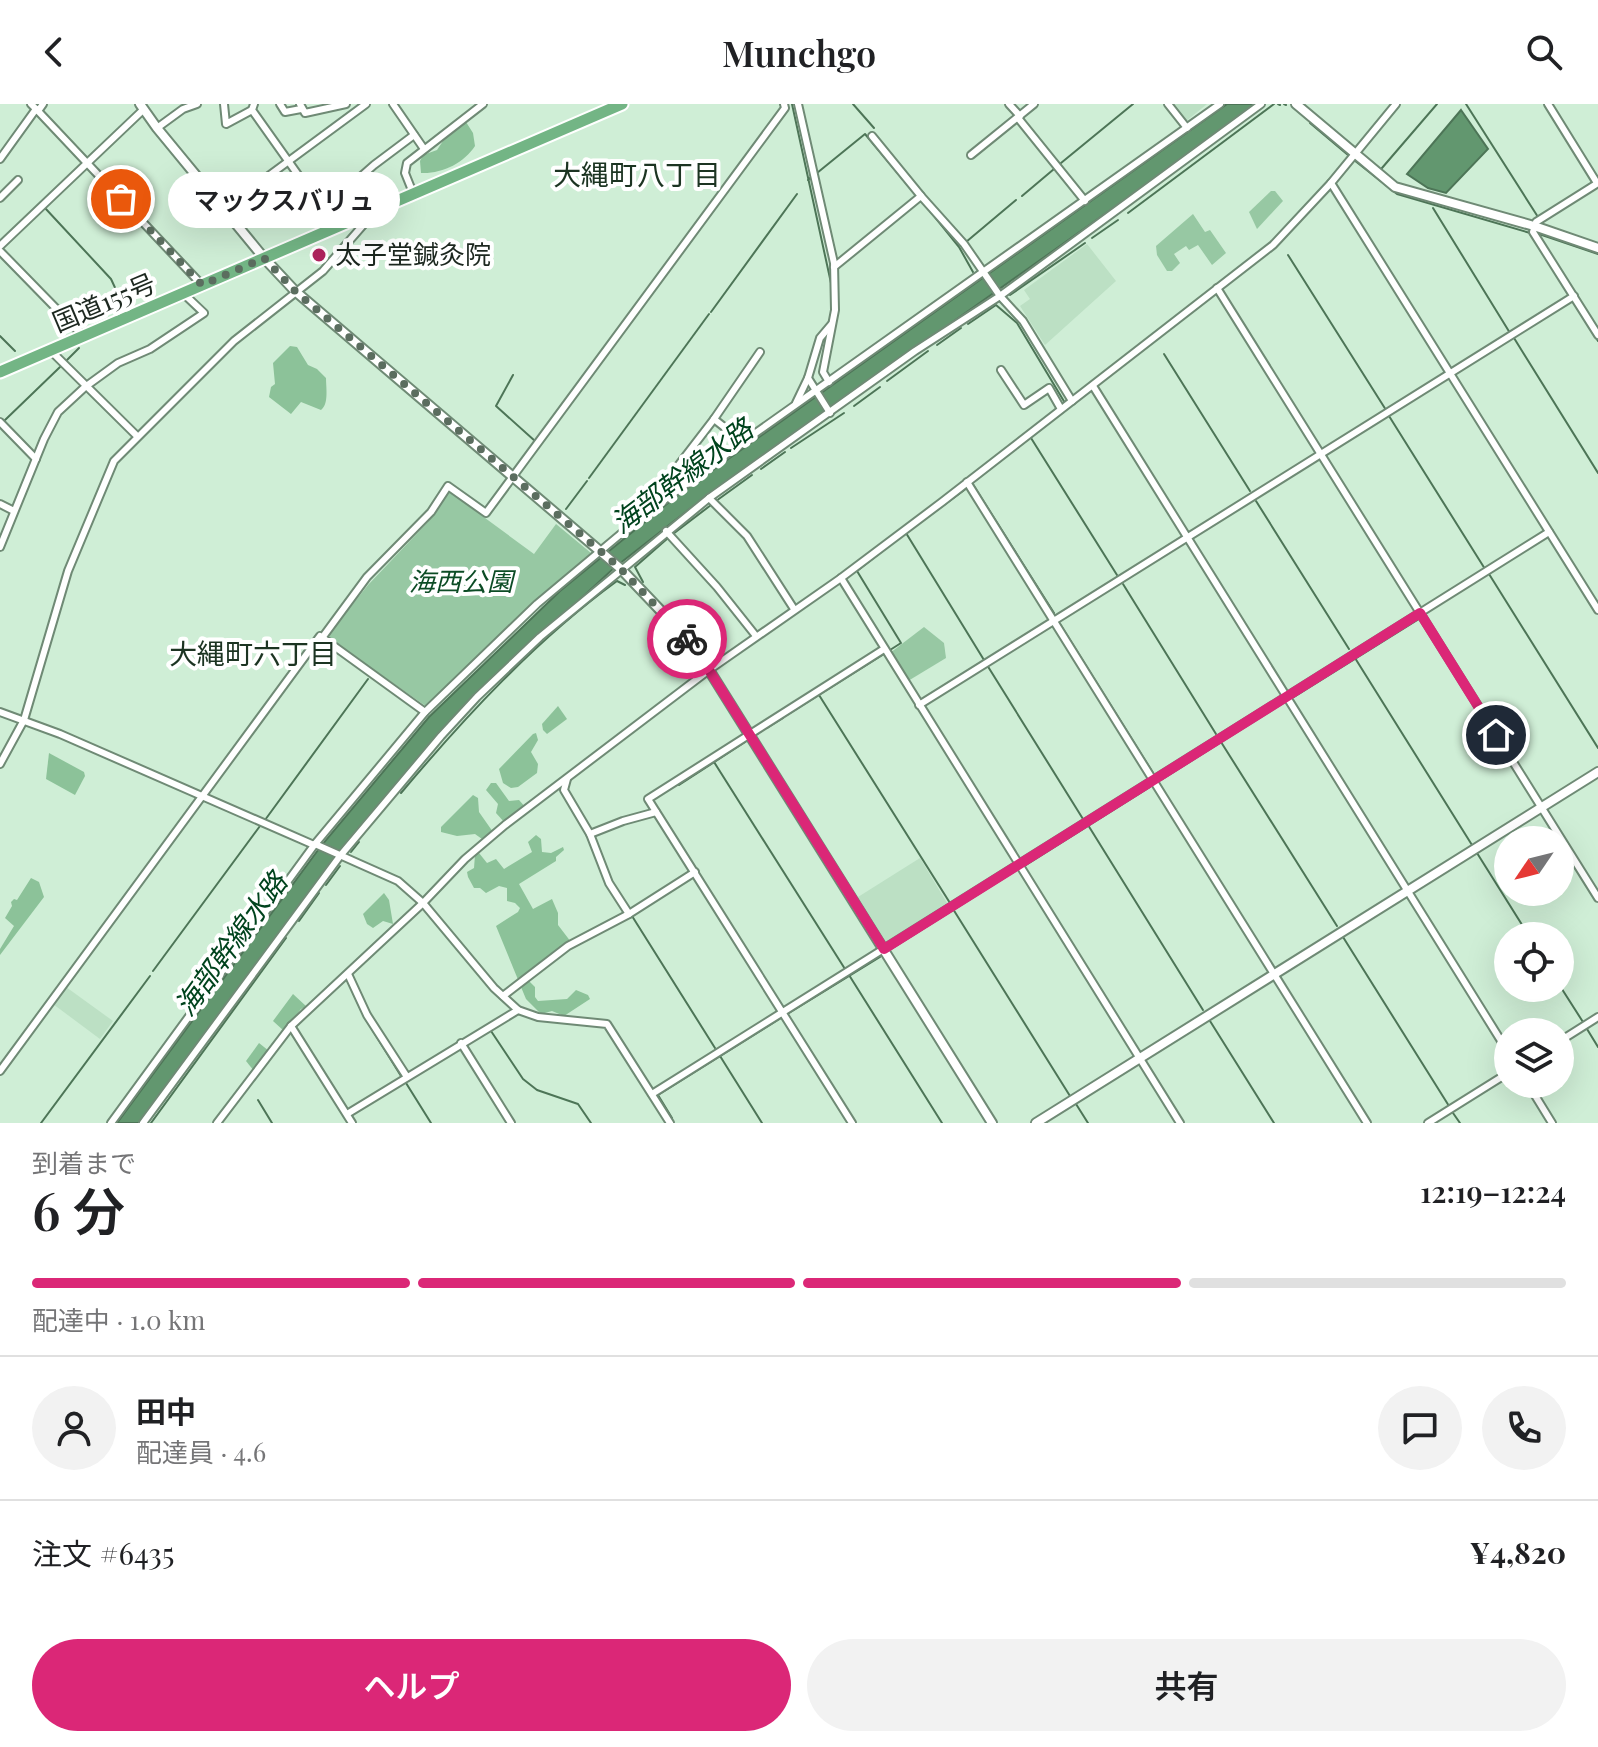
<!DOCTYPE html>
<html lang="ja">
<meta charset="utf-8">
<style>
:root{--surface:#fff;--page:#f2f2f2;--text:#202124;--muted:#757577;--line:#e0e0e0;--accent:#db2777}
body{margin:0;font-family:"Playfair Display","Noto Sans JP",serif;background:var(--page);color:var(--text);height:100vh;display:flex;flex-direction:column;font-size:30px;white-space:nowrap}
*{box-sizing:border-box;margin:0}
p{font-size:26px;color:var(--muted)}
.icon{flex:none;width:44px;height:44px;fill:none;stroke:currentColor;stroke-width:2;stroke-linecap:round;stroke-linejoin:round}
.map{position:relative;height:1019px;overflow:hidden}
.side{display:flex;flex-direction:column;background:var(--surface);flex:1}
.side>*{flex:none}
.needle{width:52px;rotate:235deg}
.fabs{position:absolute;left:1494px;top:722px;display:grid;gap:16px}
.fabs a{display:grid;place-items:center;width:80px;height:80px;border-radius:50%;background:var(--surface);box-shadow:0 8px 32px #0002;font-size:40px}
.pin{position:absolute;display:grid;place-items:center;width:68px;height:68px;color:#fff;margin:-34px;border:4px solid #fff;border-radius:50%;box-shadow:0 2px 8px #0007}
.courier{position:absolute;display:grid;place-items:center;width:80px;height:80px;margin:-40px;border:6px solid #db2777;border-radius:50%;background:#fff;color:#222;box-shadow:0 2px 10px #0007}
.bubble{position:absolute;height:56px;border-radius:28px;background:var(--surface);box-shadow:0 8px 32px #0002;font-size:26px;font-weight:600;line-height:56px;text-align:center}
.summary em{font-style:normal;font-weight:600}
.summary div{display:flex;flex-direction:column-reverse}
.summary{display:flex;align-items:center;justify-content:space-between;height:136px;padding:0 32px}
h1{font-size:52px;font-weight:600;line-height:60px}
.bar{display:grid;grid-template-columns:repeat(4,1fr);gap:12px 8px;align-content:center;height:96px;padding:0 32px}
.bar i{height:10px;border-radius:6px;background:var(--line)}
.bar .active{background:var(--accent)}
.bar p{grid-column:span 4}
.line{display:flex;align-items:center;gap:20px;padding:0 32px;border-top:2px solid var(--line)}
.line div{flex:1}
.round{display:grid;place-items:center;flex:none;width:84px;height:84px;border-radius:42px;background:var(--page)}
.button{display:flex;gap:16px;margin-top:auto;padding:16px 32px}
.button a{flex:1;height:92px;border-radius:48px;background:var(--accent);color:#fff;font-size:32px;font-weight:600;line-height:92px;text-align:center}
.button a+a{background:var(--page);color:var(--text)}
header{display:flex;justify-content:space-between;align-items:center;height:104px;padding:0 32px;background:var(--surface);font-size:36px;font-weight:600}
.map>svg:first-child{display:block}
</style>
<header><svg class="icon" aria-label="back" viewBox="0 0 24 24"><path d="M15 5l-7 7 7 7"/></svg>Munchgo<svg class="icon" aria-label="search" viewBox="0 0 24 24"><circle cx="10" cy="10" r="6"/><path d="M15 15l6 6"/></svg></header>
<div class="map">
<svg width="1598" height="1019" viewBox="0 0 1598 1019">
<rect width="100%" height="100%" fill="#cfeed6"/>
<!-- built -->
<g fill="#bce0c4">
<polygon points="1171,0 1207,0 1185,18"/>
<polygon points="1087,140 1116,177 1045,241 1020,202 1030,195 1024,186"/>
<polygon points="920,754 947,799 886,838 858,793"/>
<polygon points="66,883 113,917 100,935 53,900"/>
</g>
<!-- green -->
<g fill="#97c8a3">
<polygon points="1271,87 1275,87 1283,97 1257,125 1249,108"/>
<polygon points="1193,110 1205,128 1210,126 1226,149 1212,161 1198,141 1189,146 1186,142 1174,150 1180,159 1172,167 1167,167 1157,151 1156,142"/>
<polygon points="448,389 451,389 534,450 556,420 591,449 489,541 427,603 330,535 329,530 368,481 428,418"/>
<polygon points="924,523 944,539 946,554 908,577 890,549"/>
</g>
<!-- forest -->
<g fill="#8cc299">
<path d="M466 18 473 29 475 42C464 59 442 70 421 69L420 57 423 51 437 46 445 34Z"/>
<path d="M290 242 297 243 308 261 317 265 326 274C326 284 329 300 321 306L301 298 291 310 269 293 271 283 275 280 273 259Z"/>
<polygon points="558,602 567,615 547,630 543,626 542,620"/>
<polygon points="536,629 538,636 531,648 538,660 537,669 518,683 511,684 503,679 499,665 533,630"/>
<polygon points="49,649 84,668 85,672 75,691 46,675"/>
<polygon points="491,679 496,679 509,697 519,696 526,704 505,719 496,709 498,700 486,686"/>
<polygon points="473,691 478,694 479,708 493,728 482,735 475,730 457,732 441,728 441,723"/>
<polygon points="536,731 541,735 542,748 551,749 563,743 564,746 556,753 556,757 519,780 533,805 552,795 558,809 558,821 571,838 519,878 496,822 518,808 520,804 515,799 507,797 507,784 499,782 486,789 480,784 474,784 468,773 467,768 474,764 475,751 479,749 487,759 496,755 504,765 532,748 528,738"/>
<polygon points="31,774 39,778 44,793 0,851 0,845 14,822 5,814 12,802 11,798 14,795 17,796"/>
<polygon points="384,789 389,796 393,820 383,817 373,824 367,820 363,810"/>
<polygon points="529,877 535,883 535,893 538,897 567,895 576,886 588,891 590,895 564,912 552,907 541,910 526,895 521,883"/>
<polygon points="293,890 307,903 301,905 284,927 273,917"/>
<polygon points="259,939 269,947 254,967 246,957"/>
</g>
<!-- water -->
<g fill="#62976f" stroke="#4d7557" stroke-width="2">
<polygon points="1227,0 1256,0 1222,27 691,404 614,464 479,589 339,750 140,1019 117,1019 321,742 429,613 560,487 679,390"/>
<polygon points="1461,6 1488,45 1446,89 1428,84 1407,70"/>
</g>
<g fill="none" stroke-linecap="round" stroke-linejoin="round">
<!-- stream -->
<g stroke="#4d7557" stroke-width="2">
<polyline points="792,0 831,179"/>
<polyline points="853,0 874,24"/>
<polyline points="1278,0 1280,1"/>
<polyline points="1284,0 1286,1"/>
<polyline points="1466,0 1538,113 1590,80"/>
<polyline points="1310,19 1348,51"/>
<polyline points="1354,56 1397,90 1530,129"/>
<polyline points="1061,59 1133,0"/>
<polyline points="1382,64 1437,0"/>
<polyline points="817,69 865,30 911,85"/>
<polyline points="808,76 811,73"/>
<polyline points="1022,92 1054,65"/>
<polyline points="45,104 111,175 124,203 120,206"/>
<polyline points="1433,104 1510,229"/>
<polyline points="930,107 959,143 973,168"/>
<polyline points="1128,109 1274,0"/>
<polyline points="1539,130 1598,150"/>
<polyline points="1092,134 1118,116"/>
<polyline points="966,138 1016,96"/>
<polyline points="1288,151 1386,306"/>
<polyline points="1564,182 1570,192"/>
<polyline points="1010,191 1085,139"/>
<polyline points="1573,197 1598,237"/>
<polyline points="711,208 797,90"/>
<polyline points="968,220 996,201 1017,219 1065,299"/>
<polyline points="0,232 15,247"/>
<polyline points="1514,234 1598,369"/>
<polyline points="937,241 961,224"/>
<polyline points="1164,250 1250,387"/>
<polyline points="66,257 79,244"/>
<polyline points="513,271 496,302 535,337"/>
<polyline points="887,277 928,247"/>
<polyline points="854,302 880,283"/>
<polyline points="1389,312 1485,465"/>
<polyline points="4,317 60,263"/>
<polyline points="1031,334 1117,471"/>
<polyline points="791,344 844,309"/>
<polyline points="761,365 785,348"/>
<polyline points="589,374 709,210"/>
<polyline points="967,384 906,429 984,556"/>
<polyline points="716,397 752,371"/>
<polyline points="1256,397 1349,545"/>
<polyline points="566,405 587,377"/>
<polyline points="673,430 711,401"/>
<polyline points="1489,470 1598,644"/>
<polyline points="643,478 635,463 668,434"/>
<polyline points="1123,480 1216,630"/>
<polyline points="1054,509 972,379 1068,304"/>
<polyline points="1060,520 1153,669"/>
<polyline points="890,546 901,539 857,467 894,438"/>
<polyline points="1355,554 1472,741"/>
<polyline points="987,561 1083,715"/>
<polyline points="819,591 950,799"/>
<polyline points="1294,593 1419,515"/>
<polyline points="787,611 884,550"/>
<polyline points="767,624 783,614"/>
<polyline points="756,631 763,626"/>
<polyline points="1221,638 1337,822"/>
<polyline points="714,658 845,865"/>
<polyline points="1161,676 1284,598"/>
<polyline points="679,681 745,638"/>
<path d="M401 689C465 613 536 536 617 477L625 481"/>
<polyline points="265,716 368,575"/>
<polyline points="1088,721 1203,906"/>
<polyline points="351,748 359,738"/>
<polyline points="1477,749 1529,832"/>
<polyline points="1026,761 1150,683"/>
<polyline points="326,781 340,762"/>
<polyline points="953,805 1070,992"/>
<polyline points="632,812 715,944"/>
<polyline points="299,817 319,789"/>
<polyline points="1343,833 1449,1002"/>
<polyline points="891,845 1015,767"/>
<polyline points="153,867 260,722"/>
<polyline points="849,871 942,1019"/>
<polyline points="1560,882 1583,918"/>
<polyline points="353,889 365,914 401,972"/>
<polyline points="789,909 880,853"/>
<polyline points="1210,917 1274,1019"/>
<polyline points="1587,925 1598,943"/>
<polyline points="491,927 523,975 537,986 578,1000 591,1019"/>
<polyline points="720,952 762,1019"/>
<polyline points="406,979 431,1019"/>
<polyline points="258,996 272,1019"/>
<polyline points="1076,1000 1088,1019"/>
<polyline points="1453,1009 1460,1019"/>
<polyline points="672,1014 658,991 781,914"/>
<polyline points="41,1019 150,872"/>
<polyline points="151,1019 286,834"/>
</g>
<defs>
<g id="street">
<polyline points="31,0 38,7 43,0"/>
<polyline points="224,0 226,20 252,6"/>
<polyline points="254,0 252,6 323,106 374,61 414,31"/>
<polyline points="280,0 285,8 301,5"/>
<polyline points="300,0 305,9 346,0"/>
<polyline points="393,0 424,45"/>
<polyline points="798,0 834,159 835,206 823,268 829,278"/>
<polyline points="1009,0 1020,12"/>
<polyline points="1168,0 1187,24"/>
<polyline points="1548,0 1597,79"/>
<polyline points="38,7 202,181"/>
<polyline points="1018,14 1085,97"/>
<polyline points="157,24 183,5 197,0"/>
<polyline points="872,32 921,92"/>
<polyline points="971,51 1034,0"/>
<polyline points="0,55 36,5"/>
<polyline points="1331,79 1598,506"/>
<polyline points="1598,79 1536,118 1533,128 1598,231"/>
<polyline points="413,89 405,69 407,59 483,0"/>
<polyline points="0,94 18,76"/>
<polyline points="225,104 366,0"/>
<polyline points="0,142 144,5"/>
<polyline points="0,147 83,232"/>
<polyline points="834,163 921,92 964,140 1000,192 1023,217 1072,297"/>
<polyline points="1217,184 1598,794"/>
<polyline points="50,246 137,332"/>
<polyline points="1001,266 1024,301 1049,284 1061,305"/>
<polyline points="1093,282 1508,948"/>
<polyline points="796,299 808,274"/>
<polyline points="830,309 808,274 820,234 831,221"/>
<polyline points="714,315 760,248"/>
<polyline points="0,318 36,355"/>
<polyline points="967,378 1367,1019"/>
<polyline points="709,394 747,432 794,505"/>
<polyline points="0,400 14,407"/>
<polyline points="651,406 664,380 714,315 743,338"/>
<polyline points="666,427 717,483 756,532"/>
<polyline points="0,443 44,335 58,308 85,283 118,259 150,245 204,209 184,190"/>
<polyline points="841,474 1180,1019"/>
<polyline points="322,534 367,473 431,408 448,382 486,409 785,4 784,0"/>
<polyline points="919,601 1574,192"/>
<polyline points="0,608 60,630 314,741"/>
<polyline points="0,660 24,616 68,467 114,357 234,237 323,167 371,112"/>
<polyline points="567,675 564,686 590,730 609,779 629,810"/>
<polyline points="590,730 623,717 656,708"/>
<polyline points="315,740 398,777 423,799 494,884 518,906 538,913 607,920 670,1019"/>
<polyline points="348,870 367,911 407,973"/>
<polyline points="503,892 568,842 629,810 695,768"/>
<polyline points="291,922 352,1019"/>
<polyline points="1560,937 1598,913"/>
<polyline points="461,939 511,1019"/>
<polyline points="0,967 320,532 425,608"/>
<polyline points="1528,980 1552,1019"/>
<polyline points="652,990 1549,428"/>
<polyline points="347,1010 518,906"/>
<polyline points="111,1019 315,740 425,608 537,500 641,413 743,338 1220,0"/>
<polyline points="143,1019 340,752 441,632 477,593 540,533 709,394 915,247 1000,192 1261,0"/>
<polyline points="217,1019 291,922 423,799 465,755 505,721 709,566 841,474 942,398 1273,141 1331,79 1396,0"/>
<polyline points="852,1019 648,695 884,545"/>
<polyline points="1428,1019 1508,969"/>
</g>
<g id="secondary">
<polyline points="140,0 157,24 264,154 295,187 621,465 682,529 709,566 992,1019"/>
<polyline points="1296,0 1395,83 1534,122 1598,144"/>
<polyline points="1036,1019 1598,668"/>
</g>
<polyline id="highway" points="0,268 622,0"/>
</defs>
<!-- street casing -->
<use href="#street" stroke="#6f8a75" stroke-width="10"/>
<!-- secondary casing -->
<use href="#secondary" stroke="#6f8a75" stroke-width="12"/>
<!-- highway casing -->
<use href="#highway" stroke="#fff" stroke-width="15"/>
<!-- street -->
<use href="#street" stroke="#fff" stroke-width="6"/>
<!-- secondary -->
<use href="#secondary" stroke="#fff" stroke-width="8"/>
<!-- highway -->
<use href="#highway" stroke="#73b585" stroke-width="11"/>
</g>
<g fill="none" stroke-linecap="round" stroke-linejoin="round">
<!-- done -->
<polyline stroke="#5b6d5f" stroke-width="8" stroke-dasharray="0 14.4" points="121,95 202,181 264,154 295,187 619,463 687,535"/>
<!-- route -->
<polyline stroke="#db2777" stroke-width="10" points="687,535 709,566 884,845 1420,509 1496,631"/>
</g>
<!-- markers -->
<circle fill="#af225d" stroke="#fff" stroke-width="3" cx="319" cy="151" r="8"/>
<g text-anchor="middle" stroke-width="8" stroke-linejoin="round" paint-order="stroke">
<!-- poi labels -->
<g font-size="26" fill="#1c271f" stroke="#fff" text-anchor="start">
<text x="335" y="160">太子堂鍼灸院</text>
</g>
<!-- street labels -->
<g font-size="26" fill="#1c271f" stroke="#fff">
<text transform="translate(104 199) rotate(-23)" y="9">国道155号</text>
</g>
<!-- park labels -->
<g font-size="26" font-style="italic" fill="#0c4c25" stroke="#fff">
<text x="461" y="487">海西公園</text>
</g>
<!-- neighbourhood labels -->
<g font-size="28" fill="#1c3422" stroke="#fff">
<text x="637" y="81">大縄町八丁目</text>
<text x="253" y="560">大縄町六丁目</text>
</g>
<!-- water labels -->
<g font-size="28" font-style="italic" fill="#00431d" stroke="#fff">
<text transform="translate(682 372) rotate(-37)" y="10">海部幹線水路</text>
<text transform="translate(231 840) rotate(-54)" y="10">海部幹線水路</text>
</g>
</g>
</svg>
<div class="fabs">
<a><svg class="needle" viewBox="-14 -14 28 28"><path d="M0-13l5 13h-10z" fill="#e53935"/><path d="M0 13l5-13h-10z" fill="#757577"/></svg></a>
<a><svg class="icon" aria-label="locate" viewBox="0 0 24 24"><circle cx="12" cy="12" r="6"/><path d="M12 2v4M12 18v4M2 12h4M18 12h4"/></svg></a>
<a><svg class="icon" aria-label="layers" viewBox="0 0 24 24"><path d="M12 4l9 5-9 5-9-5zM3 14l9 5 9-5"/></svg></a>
</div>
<div class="pin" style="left:121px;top:95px;background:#ea580c"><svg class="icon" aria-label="bag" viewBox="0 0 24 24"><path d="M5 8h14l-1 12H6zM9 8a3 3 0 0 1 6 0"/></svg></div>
<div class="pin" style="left:1496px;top:631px;background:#1f2937"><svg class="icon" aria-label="home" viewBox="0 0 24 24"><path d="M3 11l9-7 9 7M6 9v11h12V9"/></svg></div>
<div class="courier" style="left:687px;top:535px"><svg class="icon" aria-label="bike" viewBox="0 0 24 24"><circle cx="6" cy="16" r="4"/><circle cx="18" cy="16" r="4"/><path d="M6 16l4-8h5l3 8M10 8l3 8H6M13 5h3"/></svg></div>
<div class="bubble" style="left:168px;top:68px;width:232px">マックスバリュ</div>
</div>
<section class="side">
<div class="summary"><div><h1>6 分</h1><p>到着まで</p></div><em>12:19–12:24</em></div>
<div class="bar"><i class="active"></i><i class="active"></i><i class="active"></i><i></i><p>配達中 · 1.0 km</p></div>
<div class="line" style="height:144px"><a class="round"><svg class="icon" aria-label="person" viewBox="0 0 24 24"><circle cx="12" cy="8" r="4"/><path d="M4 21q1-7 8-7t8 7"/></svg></a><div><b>田中</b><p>配達員 · 4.6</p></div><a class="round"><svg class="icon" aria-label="chat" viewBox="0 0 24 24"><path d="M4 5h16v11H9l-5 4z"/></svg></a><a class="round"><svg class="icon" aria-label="phone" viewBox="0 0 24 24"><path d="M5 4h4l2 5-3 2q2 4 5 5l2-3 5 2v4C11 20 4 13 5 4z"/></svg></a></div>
<div class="line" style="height:104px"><div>注文 #6435</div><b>¥4,820</b></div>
<div class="button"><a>ヘルプ</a><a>共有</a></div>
</section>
